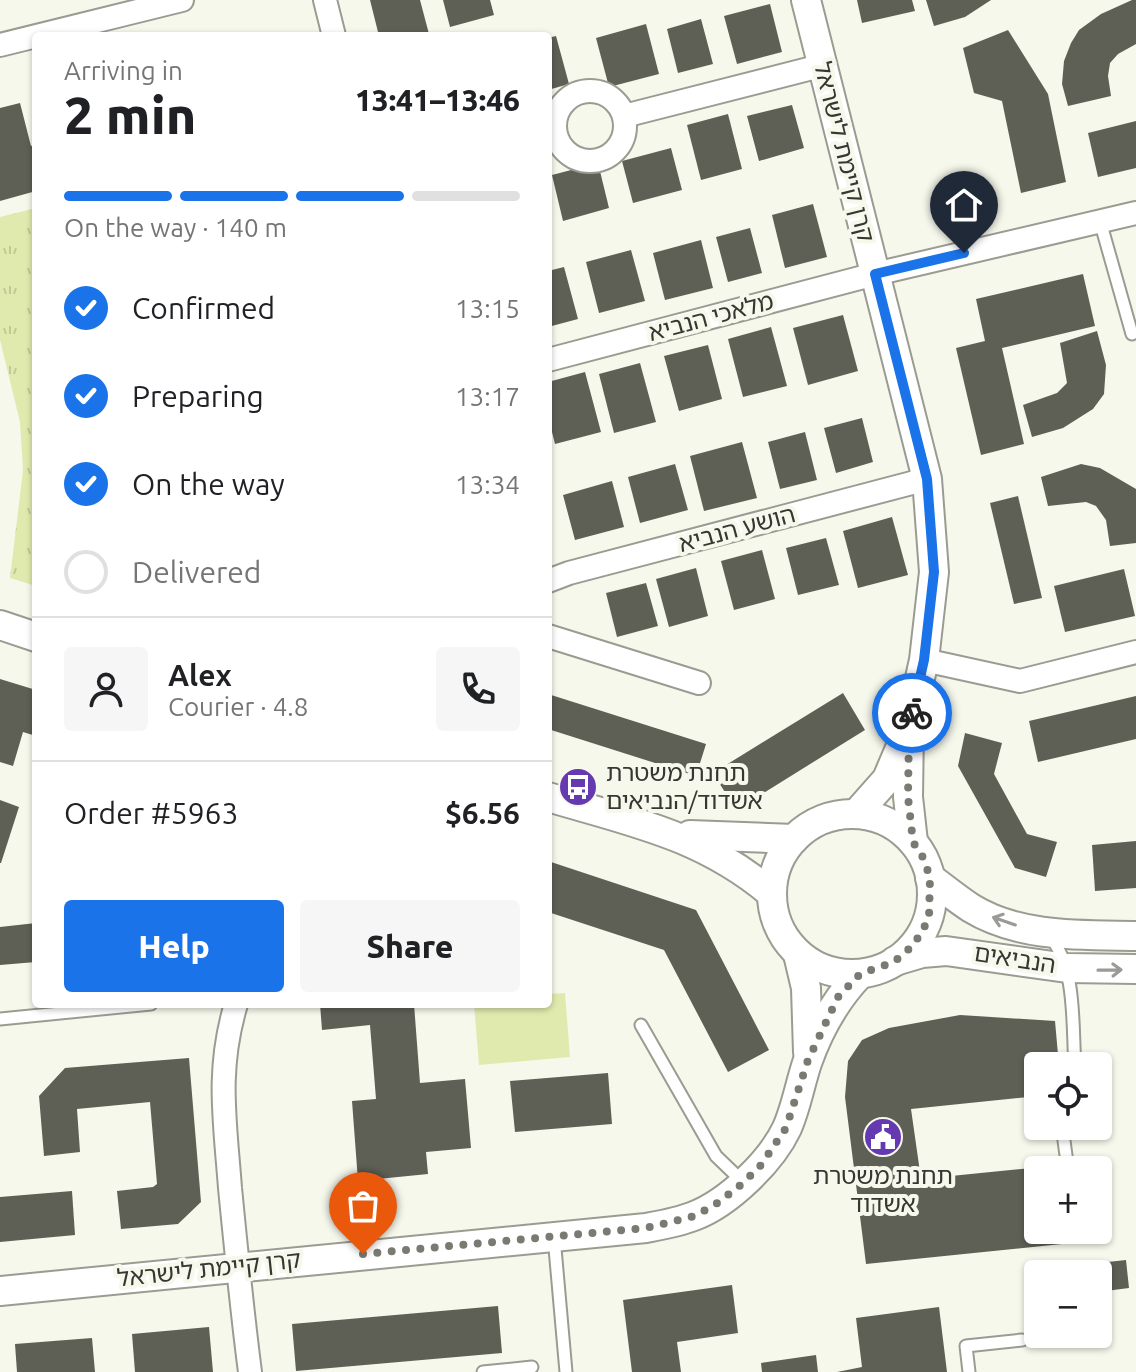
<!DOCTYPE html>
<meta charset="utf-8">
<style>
:root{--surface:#fff;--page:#f6f6f6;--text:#202124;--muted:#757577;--line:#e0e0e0;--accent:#1a73e8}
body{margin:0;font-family:Ubuntu,"Noto Sans Hebrew",sans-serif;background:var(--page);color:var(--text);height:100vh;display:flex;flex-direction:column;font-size:30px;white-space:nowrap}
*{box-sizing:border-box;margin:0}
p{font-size:26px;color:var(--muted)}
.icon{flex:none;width:44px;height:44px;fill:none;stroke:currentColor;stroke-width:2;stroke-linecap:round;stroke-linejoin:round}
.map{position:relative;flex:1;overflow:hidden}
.drawer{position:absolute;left:32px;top:32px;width:520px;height:976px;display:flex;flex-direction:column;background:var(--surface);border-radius:8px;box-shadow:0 2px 6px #0004}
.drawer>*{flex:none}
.buttons{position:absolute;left:1024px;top:1052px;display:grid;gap:16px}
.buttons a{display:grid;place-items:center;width:88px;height:88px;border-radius:8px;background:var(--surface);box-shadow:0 2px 6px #0004;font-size:40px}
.pin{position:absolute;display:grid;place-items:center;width:68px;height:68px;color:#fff;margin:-82px -34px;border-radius:50% 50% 50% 0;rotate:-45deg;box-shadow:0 0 8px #0007}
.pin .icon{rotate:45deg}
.courier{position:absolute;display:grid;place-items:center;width:80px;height:80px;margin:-40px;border:6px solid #1a73e8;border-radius:50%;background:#fff;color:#222;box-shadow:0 2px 10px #0007}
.overview em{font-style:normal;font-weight:800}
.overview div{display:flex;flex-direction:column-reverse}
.overview{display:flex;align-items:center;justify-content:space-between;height:136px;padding:0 32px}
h1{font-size:52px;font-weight:800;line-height:60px}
.bar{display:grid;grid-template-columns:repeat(4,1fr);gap:12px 8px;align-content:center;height:96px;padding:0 32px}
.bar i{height:10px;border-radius:6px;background:var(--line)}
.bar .active{background:var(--accent)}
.bar p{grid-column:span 4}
.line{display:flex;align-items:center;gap:20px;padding:0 32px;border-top:2px solid var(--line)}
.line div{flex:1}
.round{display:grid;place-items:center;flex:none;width:84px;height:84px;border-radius:8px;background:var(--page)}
ol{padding:0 32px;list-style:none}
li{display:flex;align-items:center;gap:24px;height:88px}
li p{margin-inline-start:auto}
li .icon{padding:8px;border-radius:50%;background:var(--accent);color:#fff;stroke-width:4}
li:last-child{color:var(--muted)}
li i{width:44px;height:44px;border:4px solid var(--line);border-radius:50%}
.button{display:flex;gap:16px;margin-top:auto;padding:16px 32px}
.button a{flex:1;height:92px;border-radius:8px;background:var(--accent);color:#fff;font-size:32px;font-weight:800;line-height:92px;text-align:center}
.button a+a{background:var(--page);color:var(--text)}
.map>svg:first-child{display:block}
</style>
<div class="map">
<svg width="1136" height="1372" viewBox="0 0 1136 1372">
<defs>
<pattern id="park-tufts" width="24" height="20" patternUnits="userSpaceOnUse" patternTransform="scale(2)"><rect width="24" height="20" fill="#e1eaae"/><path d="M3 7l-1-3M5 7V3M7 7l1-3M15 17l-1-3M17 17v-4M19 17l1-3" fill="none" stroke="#c2c996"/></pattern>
</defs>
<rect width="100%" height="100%" fill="#f6f8ec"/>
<!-- park -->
<polygon fill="url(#park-tufts)" points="36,208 36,586 10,578 23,470 20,422 0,340 0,217"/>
<!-- garden -->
<polygon fill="#e1eaae" points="565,993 570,1057 479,1065 474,1004 548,1004 548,994"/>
<!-- building -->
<g fill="#5e6056">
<polygon points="370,0 420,0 429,34 379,36"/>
<polygon points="443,0 490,0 494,15 450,27"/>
<polygon points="857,0 912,0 915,11 862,23"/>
<polygon points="926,0 991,0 965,17 934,26"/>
<polygon points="1132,0 1136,0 1136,44 1118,54 1110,63 1108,76 1111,96 1068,106 1062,84 1064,61 1071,43 1079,30 1101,14"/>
<polygon points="770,4 782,52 737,64 724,16"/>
<polygon points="701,19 713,64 678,73 667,29"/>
<polygon points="646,24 659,74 609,87 596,38"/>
<polygon points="1008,30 1048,94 1066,182 1021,193 1002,101 974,93 963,48"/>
<polygon points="556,36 569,84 548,90 548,38"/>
<polygon points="20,103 31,146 36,144 36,191 0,201 0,108"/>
<polygon points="792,105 804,148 759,161 747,116"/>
<polygon points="728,114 742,169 701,180 687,125"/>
<polygon points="1136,121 1136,168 1098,177 1088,133"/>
<polygon points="671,148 682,190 633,203 622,161"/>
<polygon points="598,163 609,208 563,221 552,175"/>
<polygon points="813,204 827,257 785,268 772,215"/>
<polygon points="750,228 762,273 728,282 716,237"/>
<polygon points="701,240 713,288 665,300 653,253"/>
<polygon points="631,250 645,301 599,313 586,262"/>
<polygon points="564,267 578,319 548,327 548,271"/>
<polygon points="1083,274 1095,326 1002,348 1024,444 981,455 956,348 985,341 976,299"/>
<polygon points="843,315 858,371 808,385 793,328"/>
<polygon points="771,327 787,386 743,397 728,339"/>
<polygon points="1097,331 1106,365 1104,394 1093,409 1063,428 1032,437 1023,405 1057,393 1067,383 1060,343"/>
<polygon points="708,345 722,399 679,411 664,356"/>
<polygon points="640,363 656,422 614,433 599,374"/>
<polygon points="585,372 601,432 555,444 548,416 548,382"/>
<polygon points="862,418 873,462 836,473 824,428"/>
<polygon points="805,432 817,480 780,489 768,442"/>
<polygon points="742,442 757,498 704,511 690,456"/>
<polygon points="675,464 688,510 640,523 628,477"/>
<polygon points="1081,464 1100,468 1136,489 1136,543 1110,546 1106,520 1096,506 1086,502 1048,506 1041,477"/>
<polygon points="612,481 624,527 575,540 563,495"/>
<polygon points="1018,496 1042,598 1014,604 990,503"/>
<polygon points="892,517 908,575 858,588 843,531"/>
<polygon points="826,538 839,585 798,595 786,548"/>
<polygon points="762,550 775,599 734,610 721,561"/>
<polygon points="696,568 708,616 669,627 656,579"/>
<polygon points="1124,569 1135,616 1065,632 1054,586"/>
<polygon points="646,583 658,626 617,637 606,593"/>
<polygon points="0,679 36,690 36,736 23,732 13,766 0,762"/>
<polygon points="843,693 865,730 736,810 713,773"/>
<polygon points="548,694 706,744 696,776 548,729"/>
<polygon points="1136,696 1136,739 1038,762 1029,721"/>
<polygon points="965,733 1002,743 994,774 1027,834 1057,842 1046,877 1015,868 958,766"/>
<polygon points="0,800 19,807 1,863 0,863"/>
<polygon points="1136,841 1136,888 1095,891 1092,845"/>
<polygon points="548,861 696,910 769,1050 728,1072 664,950 548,912"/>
<polygon points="36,923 36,962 0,965 0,927"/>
<polygon points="320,1004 414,1004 420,1083 465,1079 471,1148 426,1152 428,1174 358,1181 352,1101 376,1099 370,1025 322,1030"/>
<polygon points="960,1015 1055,1021 1059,1066 1038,1066 1038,1096 911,1109 921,1179 1052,1166 1052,1170 1038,1170 1038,1230 1060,1230 1062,1244 866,1264 845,1097 848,1061 862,1040 889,1028"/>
<polygon points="189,1058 201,1202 178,1224 121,1229 117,1191 153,1187 157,1184 150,1102 77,1109 80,1152 44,1156 39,1096 65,1068"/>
<polygon points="608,1073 612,1124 515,1132 510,1081"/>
<polygon points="72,1191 75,1235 0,1242 0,1197"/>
<polygon points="1126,1260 1129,1288 1098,1292 1098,1274 1072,1274 1071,1266"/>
<polygon points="732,1285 738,1333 677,1342 681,1372 632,1372 623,1300"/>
<polygon points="498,1306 502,1353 296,1371 292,1324"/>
<polygon points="939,1307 947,1372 837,1372 862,1367 856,1318"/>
<polygon points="209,1327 213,1372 135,1372 132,1334"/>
<polygon points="92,1338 95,1372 17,1372 15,1344"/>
<polygon points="816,1355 818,1372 762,1372 761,1363"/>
</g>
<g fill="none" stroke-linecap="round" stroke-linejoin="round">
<defs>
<g id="service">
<polyline points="1100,221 1132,334"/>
<path d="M1049 936C1077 966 1072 1027 1075 1066"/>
<polyline points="0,1019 151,1004"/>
<polyline points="641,1025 716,1156 743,1182"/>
<polyline points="1062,1126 1068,1170"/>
<polyline points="554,1237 566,1372"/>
<polyline points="483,1372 532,1367"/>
<polyline points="969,1372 966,1346 1022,1340"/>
</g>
<g id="minor">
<polyline points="325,0 334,36"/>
<polyline points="0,45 182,0"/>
<circle cx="590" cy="126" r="35"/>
<polyline points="624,116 824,65"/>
<polyline points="548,360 875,274 1136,213"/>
<polyline points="548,581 569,573 927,479"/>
<polyline points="548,636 699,683"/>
<polyline points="924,660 1020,681 1136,652"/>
<path d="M236 1004C216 1071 225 1120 230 1188 236 1249 242 1311 250 1372"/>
</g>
<g id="tertiary">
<polyline points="806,0 927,479 934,572 924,660 909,728 908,797 913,842"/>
<polyline points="0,625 36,637"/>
<path d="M548 797C632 822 702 835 771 893"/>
<polyline points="856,814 887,779 904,739"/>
<circle cx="852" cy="894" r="80"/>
<polyline points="690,835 794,839"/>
<path d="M930 878C944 888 957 899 971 908 1020 938 1081 935 1136 936"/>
<polyline points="798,954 806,988 808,1052"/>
<polyline points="895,961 922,953 946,951 1067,968 1136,969"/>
<path d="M0 1291 646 1228C662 1225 679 1222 694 1216 728 1203 771 1162 787 1128 796 1108 800 1084 807 1063 819 1029 835 1000 860 974"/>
</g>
</defs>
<!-- service casing -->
<use href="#service" stroke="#9a9c91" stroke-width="15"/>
<!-- minor casing -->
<use href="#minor" stroke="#9a9c91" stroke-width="26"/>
<!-- tertiary casing -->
<use href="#tertiary" stroke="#9a9c91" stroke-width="32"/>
<!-- service -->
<use href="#service" stroke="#fff" stroke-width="11"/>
<!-- minor -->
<use href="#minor" stroke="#fff" stroke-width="22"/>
<!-- tertiary -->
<use href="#tertiary" stroke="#fff" stroke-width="28"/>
</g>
<!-- one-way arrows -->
<defs><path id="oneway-shaft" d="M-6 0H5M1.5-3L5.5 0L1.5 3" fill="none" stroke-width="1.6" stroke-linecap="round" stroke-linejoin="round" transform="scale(2)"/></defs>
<g stroke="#9a9b98">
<use href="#oneway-shaft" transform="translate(1004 921) rotate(-161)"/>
<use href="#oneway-shaft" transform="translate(1110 970) rotate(-1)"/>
</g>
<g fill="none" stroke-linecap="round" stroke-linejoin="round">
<!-- done -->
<polyline stroke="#797b73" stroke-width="8" stroke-dasharray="0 14.4" points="363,1254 646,1228 695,1216 719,1202 743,1183 761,1165 786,1128 808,1060 838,997 860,974 894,962 909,949 921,934 929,917 930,878 924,859 913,842 908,797 909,728 912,713"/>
<!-- route -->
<polyline stroke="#1a73e8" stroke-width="10" points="912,713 924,660 934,572 927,479 875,274 964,253"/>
</g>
<!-- icons -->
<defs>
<symbol id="bus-disc" viewBox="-11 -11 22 22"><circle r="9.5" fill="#653ab1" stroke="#f6f8ec"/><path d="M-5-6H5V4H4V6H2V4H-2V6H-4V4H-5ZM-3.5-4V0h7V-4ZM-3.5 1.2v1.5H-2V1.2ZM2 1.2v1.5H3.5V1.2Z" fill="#fff"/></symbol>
<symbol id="civic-disc" viewBox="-11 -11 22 22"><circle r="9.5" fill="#653ab1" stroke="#f6f8ec"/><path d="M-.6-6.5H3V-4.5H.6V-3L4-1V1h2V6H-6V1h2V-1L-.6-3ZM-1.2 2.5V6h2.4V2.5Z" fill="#fff"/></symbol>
</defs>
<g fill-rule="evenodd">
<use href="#bus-disc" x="556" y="765" width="44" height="44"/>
<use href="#civic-disc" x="861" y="1115" width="44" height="44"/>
</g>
<g text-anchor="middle" stroke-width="8" stroke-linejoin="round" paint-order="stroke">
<!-- street labels -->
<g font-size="24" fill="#363732" stroke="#f6f8ec">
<text transform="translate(844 152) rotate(76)" y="8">קרן קיימת לישראל</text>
<text transform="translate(711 317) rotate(-15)" y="8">מלאכי הנביא</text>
<text transform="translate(737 529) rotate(-15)" y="8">הושע הנביא</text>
<text transform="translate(1015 959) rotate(9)" y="8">הנביאים</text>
<text transform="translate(209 1269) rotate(-6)" y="8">קרן קיימת לישראל</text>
</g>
<!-- poi labels -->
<g font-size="24" fill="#363732" stroke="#f6f8ec" text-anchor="start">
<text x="606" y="781">תחנת משטרת<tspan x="606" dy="28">אשדוד/הנביאים</tspan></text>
<text x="883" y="1184" text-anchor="middle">תחנת משטרת<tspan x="883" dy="28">אשדוד</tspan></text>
</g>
</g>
</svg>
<div class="buttons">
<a><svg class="icon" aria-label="locate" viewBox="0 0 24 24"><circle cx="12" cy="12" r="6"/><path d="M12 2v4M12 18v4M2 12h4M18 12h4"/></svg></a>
<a>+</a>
<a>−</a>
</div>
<div class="pin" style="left:363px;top:1254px;background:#ea580c"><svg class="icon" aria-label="bag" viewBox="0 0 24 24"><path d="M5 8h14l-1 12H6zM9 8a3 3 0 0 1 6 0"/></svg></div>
<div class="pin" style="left:964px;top:253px;background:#1f2937"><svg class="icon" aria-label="home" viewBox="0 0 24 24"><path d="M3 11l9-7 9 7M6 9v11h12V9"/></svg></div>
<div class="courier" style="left:912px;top:713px"><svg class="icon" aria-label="bike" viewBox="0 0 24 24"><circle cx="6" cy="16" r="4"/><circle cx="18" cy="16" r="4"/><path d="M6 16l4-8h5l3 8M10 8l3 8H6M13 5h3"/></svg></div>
<section class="drawer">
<div class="overview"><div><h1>2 min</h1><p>Arriving in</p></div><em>13:41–13:46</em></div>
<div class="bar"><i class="active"></i><i class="active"></i><i class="active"></i><i></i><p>On the way · 140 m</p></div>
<ol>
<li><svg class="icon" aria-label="check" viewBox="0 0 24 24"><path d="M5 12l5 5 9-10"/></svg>Confirmed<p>13:15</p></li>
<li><svg class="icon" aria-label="check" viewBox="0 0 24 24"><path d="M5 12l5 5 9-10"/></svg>Preparing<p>13:17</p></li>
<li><svg class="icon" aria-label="check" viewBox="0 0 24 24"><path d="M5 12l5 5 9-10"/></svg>On the way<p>13:34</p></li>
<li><i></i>Delivered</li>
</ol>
<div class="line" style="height:144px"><a class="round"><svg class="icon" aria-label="person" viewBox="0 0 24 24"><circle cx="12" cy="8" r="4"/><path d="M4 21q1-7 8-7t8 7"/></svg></a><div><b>Alex</b><p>Courier · 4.8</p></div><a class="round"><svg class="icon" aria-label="phone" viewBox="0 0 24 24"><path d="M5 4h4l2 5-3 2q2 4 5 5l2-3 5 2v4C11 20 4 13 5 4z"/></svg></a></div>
<div class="line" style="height:104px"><div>Order #5963</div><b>$6.56</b></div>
<div class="button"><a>Help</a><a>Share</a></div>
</section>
</div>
